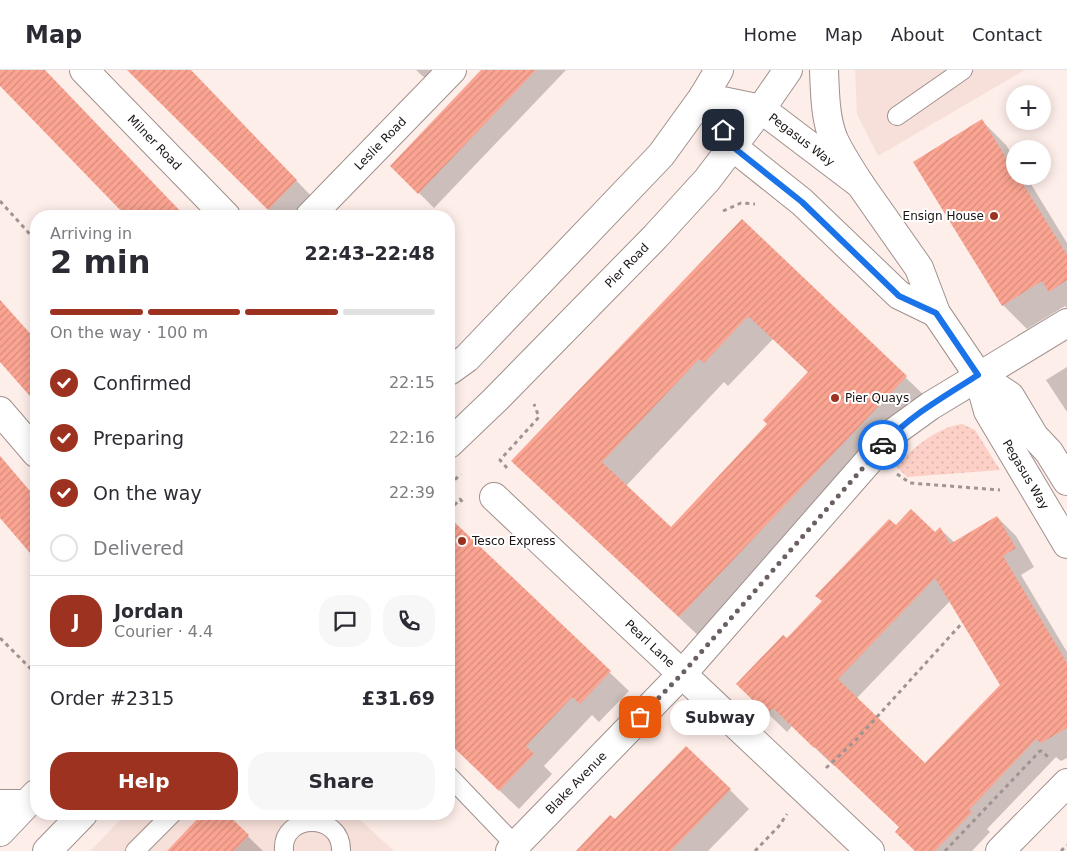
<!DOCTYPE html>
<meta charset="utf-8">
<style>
:root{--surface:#fff;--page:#f7f7f7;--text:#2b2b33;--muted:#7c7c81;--line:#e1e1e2;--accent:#9c321f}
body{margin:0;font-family:"DejaVu Sans",sans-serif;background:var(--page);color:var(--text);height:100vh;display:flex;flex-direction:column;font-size:19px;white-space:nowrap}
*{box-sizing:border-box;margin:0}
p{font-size:16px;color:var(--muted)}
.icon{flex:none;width:28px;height:28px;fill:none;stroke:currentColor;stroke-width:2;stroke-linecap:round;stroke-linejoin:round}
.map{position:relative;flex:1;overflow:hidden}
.drawer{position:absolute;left:30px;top:140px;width:425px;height:610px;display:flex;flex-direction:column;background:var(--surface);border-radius:20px;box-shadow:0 2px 12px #0003}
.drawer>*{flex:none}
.buttons{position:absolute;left:1006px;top:15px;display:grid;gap:10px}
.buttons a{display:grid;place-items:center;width:45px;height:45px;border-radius:50%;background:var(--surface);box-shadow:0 2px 12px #0003;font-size:25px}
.pin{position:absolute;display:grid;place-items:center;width:42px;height:42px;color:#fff;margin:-21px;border-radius:10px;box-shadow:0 2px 8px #0006}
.courier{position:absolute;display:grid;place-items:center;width:50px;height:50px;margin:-25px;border:4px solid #1a73e8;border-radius:50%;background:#fff;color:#222;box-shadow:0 1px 6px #0007}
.bubble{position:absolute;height:35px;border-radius:18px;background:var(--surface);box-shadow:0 2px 12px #0003;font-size:16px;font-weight:800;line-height:35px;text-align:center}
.summary em{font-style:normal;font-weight:800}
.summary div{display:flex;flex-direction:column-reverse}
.summary{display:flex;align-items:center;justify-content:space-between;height:85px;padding:0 20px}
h1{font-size:32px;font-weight:800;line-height:38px}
.bar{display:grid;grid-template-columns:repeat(4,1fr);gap:8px 5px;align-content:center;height:60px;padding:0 20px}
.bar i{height:6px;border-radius:4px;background:var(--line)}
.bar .on{background:var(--accent)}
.bar p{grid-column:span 4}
.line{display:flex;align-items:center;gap:12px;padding:0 20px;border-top:1px solid var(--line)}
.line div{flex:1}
.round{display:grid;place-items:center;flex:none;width:52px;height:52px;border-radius:20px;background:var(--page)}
ol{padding:0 20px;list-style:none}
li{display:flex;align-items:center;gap:15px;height:55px}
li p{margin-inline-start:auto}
li .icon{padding:5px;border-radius:50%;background:var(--accent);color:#fff;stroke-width:4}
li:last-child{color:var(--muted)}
li i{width:28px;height:28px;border:2px solid var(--line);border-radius:50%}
.primary-button{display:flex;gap:10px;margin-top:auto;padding:10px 20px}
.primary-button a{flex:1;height:58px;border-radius:20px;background:var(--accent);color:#fff;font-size:20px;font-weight:800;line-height:58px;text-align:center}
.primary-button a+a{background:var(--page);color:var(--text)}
header{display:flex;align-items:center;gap:30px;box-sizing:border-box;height:70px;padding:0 25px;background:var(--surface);border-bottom:1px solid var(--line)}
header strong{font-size:24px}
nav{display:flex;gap:28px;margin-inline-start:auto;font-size:18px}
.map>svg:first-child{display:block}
</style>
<header>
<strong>Map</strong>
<nav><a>Home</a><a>Map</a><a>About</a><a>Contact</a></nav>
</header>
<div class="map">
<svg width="1067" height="781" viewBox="0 0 1067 781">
<defs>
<pattern id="grass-dots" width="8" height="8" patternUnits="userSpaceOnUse" patternTransform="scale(1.25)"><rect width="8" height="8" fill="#fcd0c7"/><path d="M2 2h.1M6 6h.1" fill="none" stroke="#d7b2aa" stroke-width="1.8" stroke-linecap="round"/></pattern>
<pattern id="building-hatch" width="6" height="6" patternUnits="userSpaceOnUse" patternTransform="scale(1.25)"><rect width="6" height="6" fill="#fba492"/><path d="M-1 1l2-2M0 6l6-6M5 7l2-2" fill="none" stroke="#d78c7d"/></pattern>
</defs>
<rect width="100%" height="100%" fill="#feeeea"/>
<!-- built -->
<g fill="#f8e0da">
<polygon points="855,0 1025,0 878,86 857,44"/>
<polygon points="126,744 354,744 394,781 90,781"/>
</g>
<!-- grass -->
<path fill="url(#grass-dots)" d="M962 354 975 360 1000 400 907 407 896 396C913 378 936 358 962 354Z"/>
<!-- shadow -->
<g fill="#0003" fill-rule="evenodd">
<polygon points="0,0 44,0 184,146 128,146 0,14"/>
<polygon points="129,0 190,0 315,130 299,146 275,146"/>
<polygon points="416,0 441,0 429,12"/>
<polygon points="482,0 566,0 434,138 392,96"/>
<polygon points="982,51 1006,75 1015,89 1015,106 1026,106 1067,173 1067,238 1065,236 1027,259 1003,235"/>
<path d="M742 150 930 331 704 571 513 391ZM773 269 809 303 769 354 671 458 626 416 724 312 728 316Z"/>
<polygon points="0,230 36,271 36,331 0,290"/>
<polygon points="1067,297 1067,342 1046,310"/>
<polygon points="0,386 36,429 36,488 0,446"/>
<path d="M997 447 1016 466 1034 497 1021 505 1067 582V688L1061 691 1056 687 987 759 990 762 972 781H916L900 758 835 695 834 696 792 656 787 662 757 633 787 570 896 457 935 464 940 459 955 473ZM951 530 1002 615 925 695 856 629Z"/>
<polygon points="450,450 629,621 599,652 592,645 544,696 552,704 519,739 449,672"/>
<polygon points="730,720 749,739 708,781 578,781 615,751"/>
<polygon points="204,744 225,744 263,781 169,781"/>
</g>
<!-- building -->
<g fill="url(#building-hatch)" fill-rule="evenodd">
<polygon points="0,0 45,0 185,146 126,146 0,16"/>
<polygon points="127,0 191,0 297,110 268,140"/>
<polygon points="481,0 536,0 418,124 390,96"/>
<polygon points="982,49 1015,102 1015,106 1018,106 1067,185 1067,210 1049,222 1042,211 1002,236 913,92"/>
<path d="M742 149 907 306 679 547 511 391ZM748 246 808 302 763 350 767 354 671 457 602 392 699 289 704 293Z"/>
<polygon points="0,230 36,270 36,333 0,292"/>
<polygon points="0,386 36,428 36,490 0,448"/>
<path d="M911 439 935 462 940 457 950 474 997 446 1016 478 1003 486 1067 593V658L1041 673 1036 669 969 740 972 742 935 781H915L895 762 899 757 815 677 814 678 773 638 767 644 736 614 783 565 787 568 822 531 815 526 889 449 896 455ZM935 508 1000 615 925 693 838 609Z"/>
<polygon points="449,447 611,601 580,634 572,627 526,676 534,684 499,721 449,673"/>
<polygon points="686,676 731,719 671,781 576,781 610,745 615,749"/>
<polygon points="202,744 227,744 249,765 234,781 167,781"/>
</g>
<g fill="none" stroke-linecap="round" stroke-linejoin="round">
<defs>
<g id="lane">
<polyline points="897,46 963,0"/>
<polyline points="449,706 515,775"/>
<polyline points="135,781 172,744"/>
<path d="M284 781C281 743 342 742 341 781"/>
</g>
<g id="street">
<path id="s1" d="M84 0 226 146"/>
<path id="s2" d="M761 39 860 114 919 198 936 243 978 305 988 341 1067 474"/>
<polyline points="733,77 802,132 899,225 936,243"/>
<path id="s3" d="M310 146 452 0"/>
<polyline points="978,305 1010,326 1034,366 1049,382 1067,411"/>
<polyline points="0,341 36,383"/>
<path id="s4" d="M494 427 870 781"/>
<polyline points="0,734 26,734"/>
<path id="s5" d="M510 781 682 604 894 362 930 336 1067 253"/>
<polyline points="1000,781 1067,713"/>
</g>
<g id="primary">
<path d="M824 0C825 23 825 49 834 70 841 85 851 100 860 114"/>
<polyline points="703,27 761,39"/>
<polyline points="703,27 733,77"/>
<polyline points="449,301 467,288 661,85 703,27 719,0"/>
<path id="s6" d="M449 374 495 330 655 167 707 110 761 39 788 0"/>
<polyline points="0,762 36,724"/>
<polyline points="47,781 83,744"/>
</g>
</defs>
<!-- lane casing -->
<use href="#lane" stroke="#a0918d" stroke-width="20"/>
<!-- street casing -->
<use href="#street" stroke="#a0918d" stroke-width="30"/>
<!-- primary casing -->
<use href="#primary" stroke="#a0918d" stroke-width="30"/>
<!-- path -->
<g stroke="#a09492" stroke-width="3" stroke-dasharray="4 4" stroke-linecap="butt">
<polyline points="0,131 36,171"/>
<polyline points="723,141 741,133 755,134"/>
<polyline points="507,398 500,390 539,347 534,334"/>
<polyline points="897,404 910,413 1000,420"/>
<polyline points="449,415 461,404"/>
<polyline points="449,441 460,429 464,434"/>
<polyline points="0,568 36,604"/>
<polyline points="826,698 856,670 963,552"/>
<polyline points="755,781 779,756 787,744"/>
<polyline points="945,781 1040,681 1042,681 1049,688"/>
<polyline points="1061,781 1067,775"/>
</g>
<!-- lane -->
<use href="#lane" stroke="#fff" stroke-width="18"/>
<!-- street -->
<use href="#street" stroke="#fff" stroke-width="28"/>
<!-- primary -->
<use href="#primary" stroke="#fff" stroke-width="28"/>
</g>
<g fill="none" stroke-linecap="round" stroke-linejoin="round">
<!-- done -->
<polyline stroke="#6a615f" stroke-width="5" stroke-dasharray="0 9" points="640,647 682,604 883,375"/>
<!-- route -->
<path stroke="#1a73e8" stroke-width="6" d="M723 60 733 77 802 132 899 226 936 243 978 305C945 326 909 346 883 375"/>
</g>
<!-- markers -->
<g fill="#9c321f" stroke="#fff" stroke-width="2">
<circle cx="994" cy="146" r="5"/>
<circle cx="835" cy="328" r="5"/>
<circle cx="462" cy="471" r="5"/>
</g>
<g text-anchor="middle" stroke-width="4" stroke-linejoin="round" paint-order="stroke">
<!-- street labels -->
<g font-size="12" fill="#1a1514" stroke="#fff">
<text dy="4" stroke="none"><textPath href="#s2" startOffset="51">Pegasus Way</textPath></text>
<text dy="4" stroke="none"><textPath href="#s1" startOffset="101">Milner Road</textPath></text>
<text dy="4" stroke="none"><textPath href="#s3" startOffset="101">Leslie Road</textPath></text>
<text dy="4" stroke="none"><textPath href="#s6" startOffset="252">Pier Road</textPath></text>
<text dy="4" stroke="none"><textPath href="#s2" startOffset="461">Pegasus Way</textPath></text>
<text dy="4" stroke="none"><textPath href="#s4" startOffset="214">Pearl Lane</textPath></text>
<text dy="4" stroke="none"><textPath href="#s5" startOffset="95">Blake Avenue</textPath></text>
</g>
<!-- poi labels -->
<g font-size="12" fill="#1a1514" stroke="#fff" text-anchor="start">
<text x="984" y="150" text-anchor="end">Ensign House</text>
<text x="845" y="332">Pier Quays</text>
<text x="472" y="475">Tesco Express</text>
</g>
</g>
</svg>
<div class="buttons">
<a>+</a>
<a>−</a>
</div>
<div class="pin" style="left:640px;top:647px;background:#ea580c"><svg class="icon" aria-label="bag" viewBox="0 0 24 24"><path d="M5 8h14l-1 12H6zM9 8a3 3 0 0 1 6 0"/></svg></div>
<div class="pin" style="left:723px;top:60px;background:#1f2937"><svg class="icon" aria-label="home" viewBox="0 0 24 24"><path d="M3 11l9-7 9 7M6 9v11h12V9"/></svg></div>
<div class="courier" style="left:883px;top:375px"><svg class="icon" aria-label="car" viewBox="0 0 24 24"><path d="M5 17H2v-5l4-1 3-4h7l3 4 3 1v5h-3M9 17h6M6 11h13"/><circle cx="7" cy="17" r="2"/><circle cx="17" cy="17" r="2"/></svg></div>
<div class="bubble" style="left:670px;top:630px;width:100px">Subway</div>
<section class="drawer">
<div class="summary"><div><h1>2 min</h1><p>Arriving in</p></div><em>22:43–22:48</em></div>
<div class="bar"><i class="on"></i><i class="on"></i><i class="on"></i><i></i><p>On the way · 100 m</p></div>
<ol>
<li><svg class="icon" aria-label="check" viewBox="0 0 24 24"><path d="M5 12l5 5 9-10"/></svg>Confirmed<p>22:15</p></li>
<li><svg class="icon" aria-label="check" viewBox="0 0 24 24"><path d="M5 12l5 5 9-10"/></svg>Preparing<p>22:16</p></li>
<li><svg class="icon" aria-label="check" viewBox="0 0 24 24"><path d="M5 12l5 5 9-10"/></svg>On the way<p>22:39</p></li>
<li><i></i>Delivered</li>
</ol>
<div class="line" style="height:90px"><b class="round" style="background:var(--accent);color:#fff">J</b><div><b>Jordan</b><p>Courier · 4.4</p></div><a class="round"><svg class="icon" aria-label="chat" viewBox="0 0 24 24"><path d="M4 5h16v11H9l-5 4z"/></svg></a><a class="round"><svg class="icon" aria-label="phone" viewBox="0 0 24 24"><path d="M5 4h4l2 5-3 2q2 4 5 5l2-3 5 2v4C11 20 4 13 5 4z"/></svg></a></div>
<div class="line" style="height:65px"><div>Order #2315</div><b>£31.69</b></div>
<div class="primary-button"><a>Help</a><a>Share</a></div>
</section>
</div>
